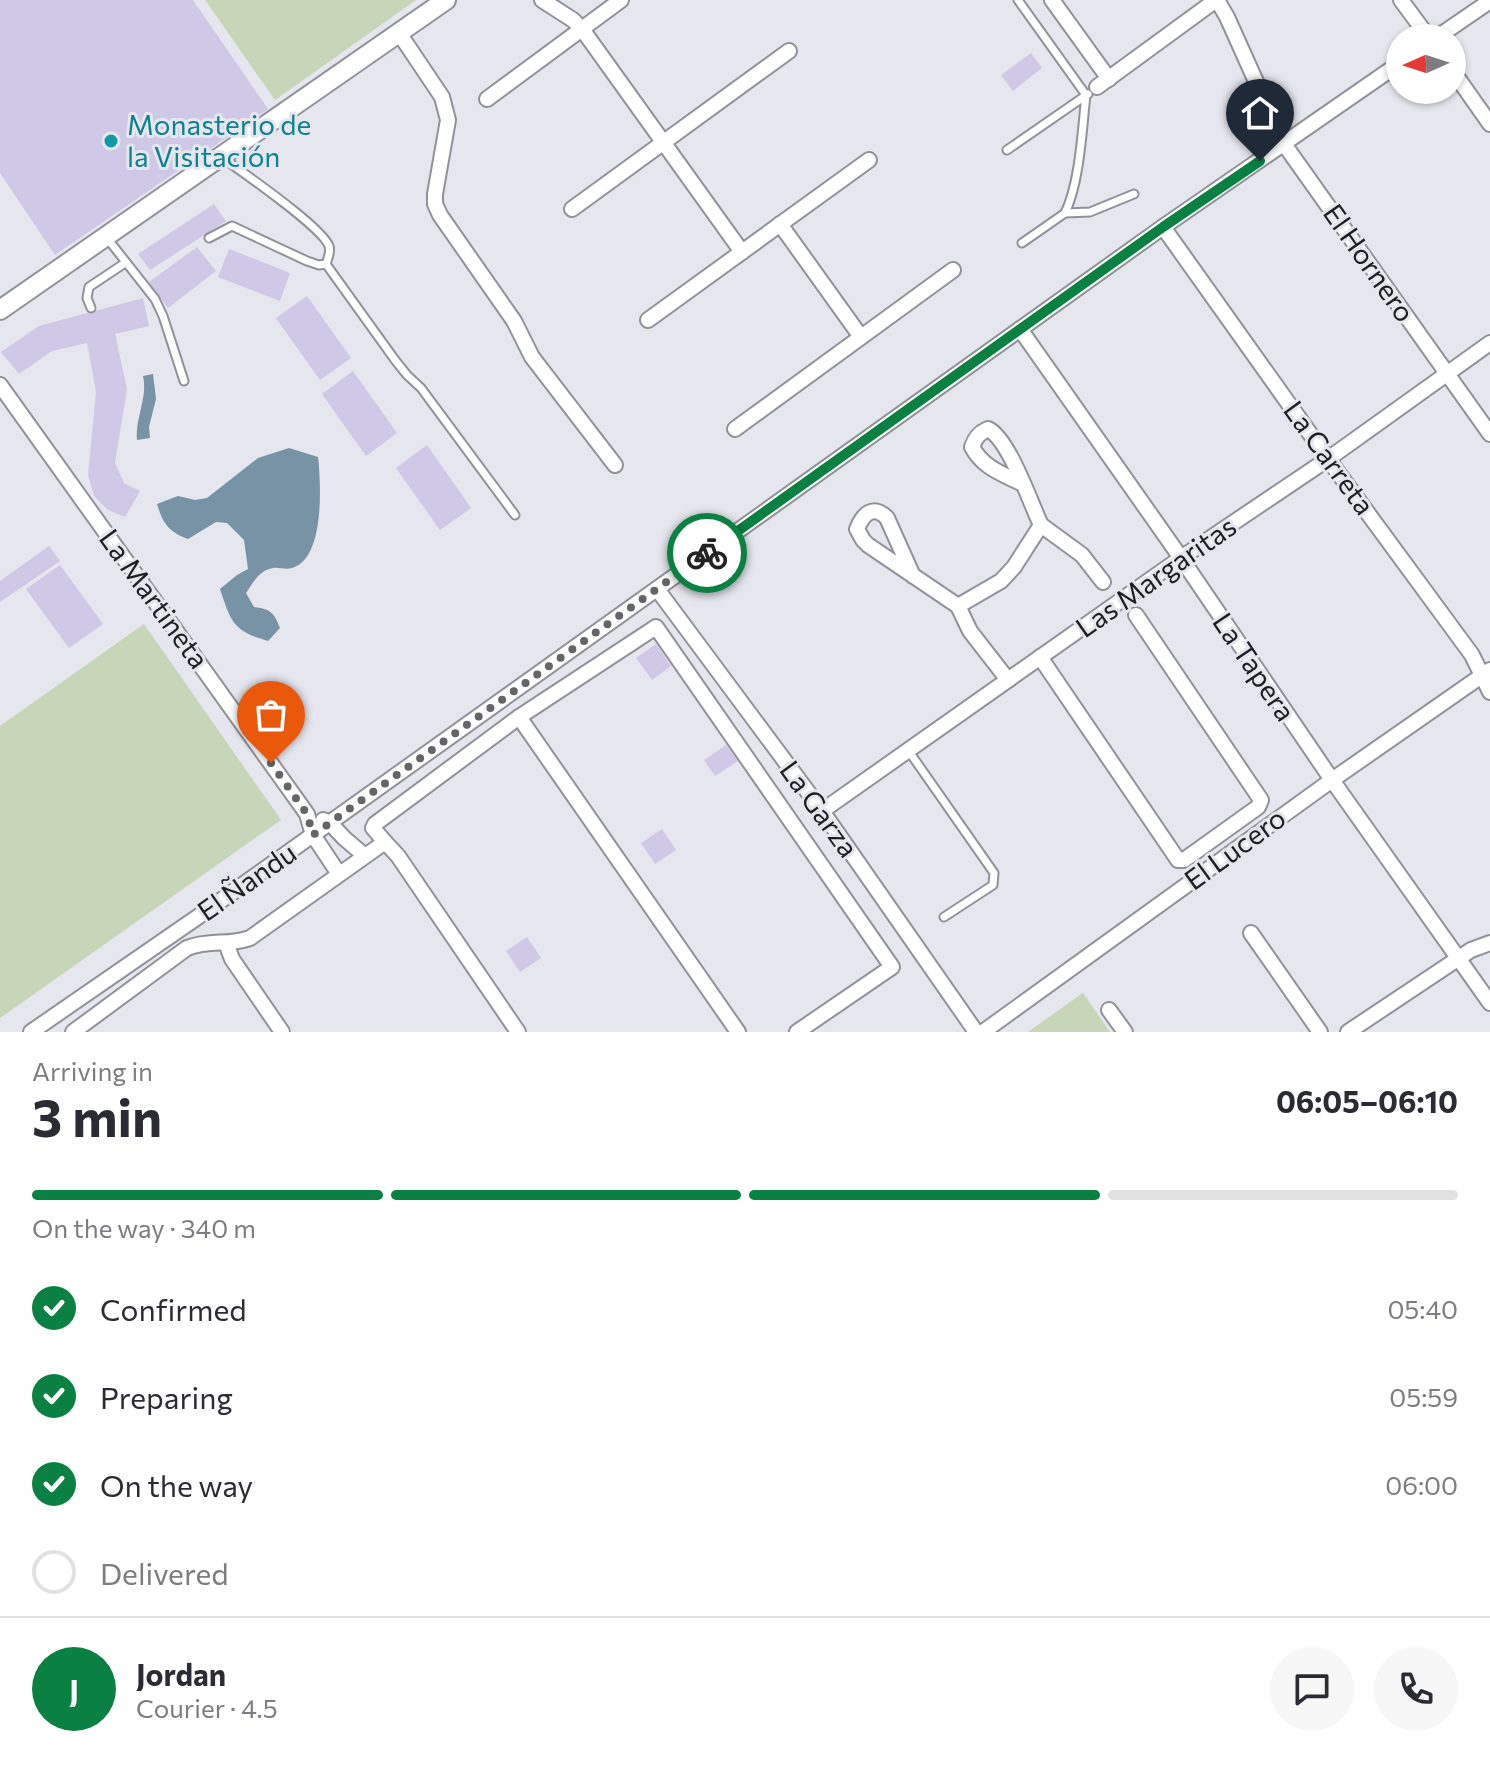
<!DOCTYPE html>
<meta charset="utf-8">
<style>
:root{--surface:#fff;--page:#f7f7f7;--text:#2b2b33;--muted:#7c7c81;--line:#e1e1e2;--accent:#0b8043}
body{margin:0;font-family:Commissioner,sans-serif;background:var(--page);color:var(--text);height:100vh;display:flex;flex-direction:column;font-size:30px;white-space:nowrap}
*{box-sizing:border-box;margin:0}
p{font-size:26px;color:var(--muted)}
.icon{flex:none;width:44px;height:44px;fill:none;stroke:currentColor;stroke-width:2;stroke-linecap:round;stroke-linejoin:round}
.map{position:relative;height:1032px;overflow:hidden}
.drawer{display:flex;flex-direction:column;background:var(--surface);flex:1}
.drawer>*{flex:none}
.needle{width:52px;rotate:267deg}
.controls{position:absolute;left:1386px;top:24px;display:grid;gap:16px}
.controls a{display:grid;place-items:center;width:80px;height:80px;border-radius:50%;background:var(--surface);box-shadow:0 2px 6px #0004;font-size:40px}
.pin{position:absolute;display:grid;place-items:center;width:68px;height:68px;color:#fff;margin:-82px -34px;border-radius:50% 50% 50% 0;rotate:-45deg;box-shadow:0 0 8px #0007}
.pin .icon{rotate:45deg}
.courier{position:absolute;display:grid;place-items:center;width:80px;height:80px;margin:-40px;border:6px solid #0b8043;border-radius:50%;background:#fff;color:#222;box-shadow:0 2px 10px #0007}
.summary em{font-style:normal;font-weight:700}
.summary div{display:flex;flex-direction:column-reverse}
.summary{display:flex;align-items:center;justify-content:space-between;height:136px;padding:0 32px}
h1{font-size:52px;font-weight:700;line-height:60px}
.bar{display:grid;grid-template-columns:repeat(4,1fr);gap:12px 8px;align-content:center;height:96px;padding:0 32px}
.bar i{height:10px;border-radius:6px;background:var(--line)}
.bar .selected{background:var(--accent)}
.bar p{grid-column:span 4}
.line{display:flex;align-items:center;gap:20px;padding:0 32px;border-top:2px solid var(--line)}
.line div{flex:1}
.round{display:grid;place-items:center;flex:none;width:84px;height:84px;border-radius:42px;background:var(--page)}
ol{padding:0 32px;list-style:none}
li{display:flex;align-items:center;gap:24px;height:88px}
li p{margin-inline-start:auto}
li .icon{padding:8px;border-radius:50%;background:var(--accent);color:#fff;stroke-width:4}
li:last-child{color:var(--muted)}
li i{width:44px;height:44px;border:4px solid var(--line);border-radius:50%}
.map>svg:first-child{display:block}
</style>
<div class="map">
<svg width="1490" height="1032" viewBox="0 0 1490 1032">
<rect width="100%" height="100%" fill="#e6e6ee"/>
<!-- green -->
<g fill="#c7d5b9">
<polygon points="205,0 416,0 275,100"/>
<polygon points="144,624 281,820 0,1018 0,726"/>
<polygon points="1083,993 1110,1032 1028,1032"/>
</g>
<!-- water -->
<g fill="#7892a6">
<path d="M153 374 156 399 149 427 150 438 137 440C135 418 148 398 143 376Z"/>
<path d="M289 448 318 457C321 484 325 559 292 568 286 570 279 567 273 568 259 570 253 583 246 593L254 607C270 609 274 612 280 628L268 641C233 631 231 622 220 589L237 575 248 569 244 540 227 523 216 522 188 539C169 532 163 524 157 504L178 496 195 500 207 498 258 458Z"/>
</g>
<!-- building -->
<g fill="#cfc8e6">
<polygon points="0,0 193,0 268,109 55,255 0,173"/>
<polygon points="1031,53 1042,68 1013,91 1001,75"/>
<polygon points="214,204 226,221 150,270 138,254"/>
<polygon points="197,247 216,271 168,308 149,282"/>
<polygon points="229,249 290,273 280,301 218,277"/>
<polygon points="307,296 351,358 320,380 276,318"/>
<polygon points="143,298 149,326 115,334 127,389 115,463 124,483 140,491 125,517 108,510 94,496 88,475 96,392 87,343 52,351 19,374 1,352 39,326"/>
<polygon points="353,371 397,433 366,456 322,394"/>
<polygon points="427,445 471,508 440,530 396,468"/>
<polygon points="49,546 60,561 0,602 0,581"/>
<polygon points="60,565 103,624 69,648 26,589"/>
<polygon points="656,644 671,666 652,680 636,658"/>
<polygon points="726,745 738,761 715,776 704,760"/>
<polygon points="662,829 676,850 655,864 641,843"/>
<polygon points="527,937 541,958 520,972 506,951"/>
</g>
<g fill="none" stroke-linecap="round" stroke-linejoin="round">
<defs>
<g id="lane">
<path d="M1018 0 1086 95C1082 130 1080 182 1065 213"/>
<polyline points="1007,150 1088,94"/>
<polyline points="107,238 155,299 163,316 184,381"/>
<path d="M209 238 232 226 307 261 319 265 326 264C328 258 331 252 329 246 321 226 243 173 223 158"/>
<polyline points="1022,243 1065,213 1090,212 1134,194"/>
<polyline points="326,264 395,360 407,375 421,388 515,515"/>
<polyline points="91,308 87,298 89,287 125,263"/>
<polyline points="908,750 994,873 993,885 944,917"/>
</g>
<g id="street">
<polyline points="542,0 573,20 582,29 742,252"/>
<polyline points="1052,0 1109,79"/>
<polyline points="1217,0 1227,17 1284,144 1490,434"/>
<polyline points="1401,0 1429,38"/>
<polyline points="399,33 442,97 448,120 435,194 435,204 440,215 514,321 532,357 615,465"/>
<polyline points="1436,38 1490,1"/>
<polyline points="1452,70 1490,124"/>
<polyline points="1097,87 1216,0"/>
<polyline points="487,99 621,0"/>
<polyline points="572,209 789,51"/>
<polyline points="780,224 861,337"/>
<polyline points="1163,227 1328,459 1472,655 1490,692"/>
<polyline points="648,320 869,160"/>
<polyline points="1020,329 1181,558 1332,780 1490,1003"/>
<polyline points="0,385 307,814 313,835 339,874"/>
<polyline points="735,429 953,270"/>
<path d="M1023 484C1003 474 983 468 972 447 975 438 979 433 988 429 1009 439 1030 502 1041 525"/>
<path d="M913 576 887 518C873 504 863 514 857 529L863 540 868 545 958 606 970 631 1008 680"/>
<polyline points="657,589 822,811 976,1032"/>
<polyline points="958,606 1001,581 1014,567 1041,525 1082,555 1103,582"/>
<polyline points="1040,657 1178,860 1184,860 1258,807 1261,800 1136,615"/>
<polyline points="519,717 738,1032"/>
<polyline points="822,811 1181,558 1328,459 1490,343"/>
<polyline points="323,820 330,823 344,838 365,856"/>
<polyline points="385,842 398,856 518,1032"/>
<polyline points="1251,933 1320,1032"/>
<polyline points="226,943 232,959 282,1032"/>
<polyline points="1109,1010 1125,1032"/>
<polyline points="31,1032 202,914 1163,227 1400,63"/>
<path d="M73 1032 187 948C211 939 228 946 250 938L385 842 373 828 375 824 519 717 656 627 892 967 797 1032"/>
<polyline points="983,1032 1332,780 1490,670"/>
<polyline points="1348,1032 1471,950 1490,943"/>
</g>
<polyline id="secondary" points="0,310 446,0"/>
</defs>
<!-- lane casing -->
<use href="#lane" stroke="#919299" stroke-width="11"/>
<!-- street casing -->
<use href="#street" stroke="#919299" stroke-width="18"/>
<!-- secondary casing -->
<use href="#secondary" stroke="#919299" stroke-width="22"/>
<!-- lane -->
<use href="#lane" stroke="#fff" stroke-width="7"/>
<!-- street -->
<use href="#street" stroke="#fff" stroke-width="14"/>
<!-- secondary -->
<use href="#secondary" stroke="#fff" stroke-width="18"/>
</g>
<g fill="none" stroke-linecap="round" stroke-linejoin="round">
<!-- done -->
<polyline stroke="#646469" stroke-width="8" stroke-dasharray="0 14.4" points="271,763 307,814 313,835 707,553"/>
<!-- route -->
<polyline stroke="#0b8043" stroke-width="10" points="707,553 1163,227 1260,161"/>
</g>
<!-- markers -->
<circle fill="#0f9aa8" stroke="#e6e6ee" stroke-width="3" cx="111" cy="141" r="8"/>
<g text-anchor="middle" stroke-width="6" stroke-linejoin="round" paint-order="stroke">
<!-- culture labels -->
<g font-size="28" fill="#0d838f" stroke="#e6e6ee" text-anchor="start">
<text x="127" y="135">Monasterio de<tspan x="127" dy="32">la Visitación</tspan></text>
</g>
<!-- street labels -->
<g font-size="28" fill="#1e1e21" stroke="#e6e6ee">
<text transform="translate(1369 263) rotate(55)" y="10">El Hornero</text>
<text transform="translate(1329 458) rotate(54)" y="10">La Carreta</text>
<text transform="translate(1156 577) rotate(-35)" y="10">Las Margaritas</text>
<text transform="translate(154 599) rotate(54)" y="10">La Martineta</text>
<text transform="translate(1254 667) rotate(56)" y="10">La Tapera</text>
<text transform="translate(819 809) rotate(54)" y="10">La Garza</text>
<text transform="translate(1235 849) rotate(-36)" y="10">El Lucero</text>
<text transform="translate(247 882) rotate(-35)" y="10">El Ñandu</text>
</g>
</g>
</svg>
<div class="controls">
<a><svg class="needle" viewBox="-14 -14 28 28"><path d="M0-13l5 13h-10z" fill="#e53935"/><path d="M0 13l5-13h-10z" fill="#7c7c81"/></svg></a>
</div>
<div class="pin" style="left:271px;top:763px;background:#ea580c"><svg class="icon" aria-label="bag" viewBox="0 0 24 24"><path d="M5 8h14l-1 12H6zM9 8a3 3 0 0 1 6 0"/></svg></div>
<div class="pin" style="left:1260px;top:161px;background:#1f2937"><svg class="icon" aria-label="home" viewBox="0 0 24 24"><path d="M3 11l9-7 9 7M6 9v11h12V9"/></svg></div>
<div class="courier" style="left:707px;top:553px"><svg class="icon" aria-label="bike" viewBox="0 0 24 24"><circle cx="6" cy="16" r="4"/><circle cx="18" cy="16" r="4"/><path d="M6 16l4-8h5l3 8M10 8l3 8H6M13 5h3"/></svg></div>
</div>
<section class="drawer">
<div class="summary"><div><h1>3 min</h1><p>Arriving in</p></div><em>06:05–06:10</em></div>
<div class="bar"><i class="selected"></i><i class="selected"></i><i class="selected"></i><i></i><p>On the way · 340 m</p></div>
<ol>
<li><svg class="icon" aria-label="check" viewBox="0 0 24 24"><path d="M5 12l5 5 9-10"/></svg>Confirmed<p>05:40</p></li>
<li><svg class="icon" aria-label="check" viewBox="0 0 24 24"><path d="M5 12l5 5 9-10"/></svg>Preparing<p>05:59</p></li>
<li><svg class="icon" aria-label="check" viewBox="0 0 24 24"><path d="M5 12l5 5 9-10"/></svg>On the way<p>06:00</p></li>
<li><i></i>Delivered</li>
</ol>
<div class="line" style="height:144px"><b class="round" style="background:var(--accent);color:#fff">J</b><div><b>Jordan</b><p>Courier · 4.5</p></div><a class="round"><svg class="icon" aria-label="chat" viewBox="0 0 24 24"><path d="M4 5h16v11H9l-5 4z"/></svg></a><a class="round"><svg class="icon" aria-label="phone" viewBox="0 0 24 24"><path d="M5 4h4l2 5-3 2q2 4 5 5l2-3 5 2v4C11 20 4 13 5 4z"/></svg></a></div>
</section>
